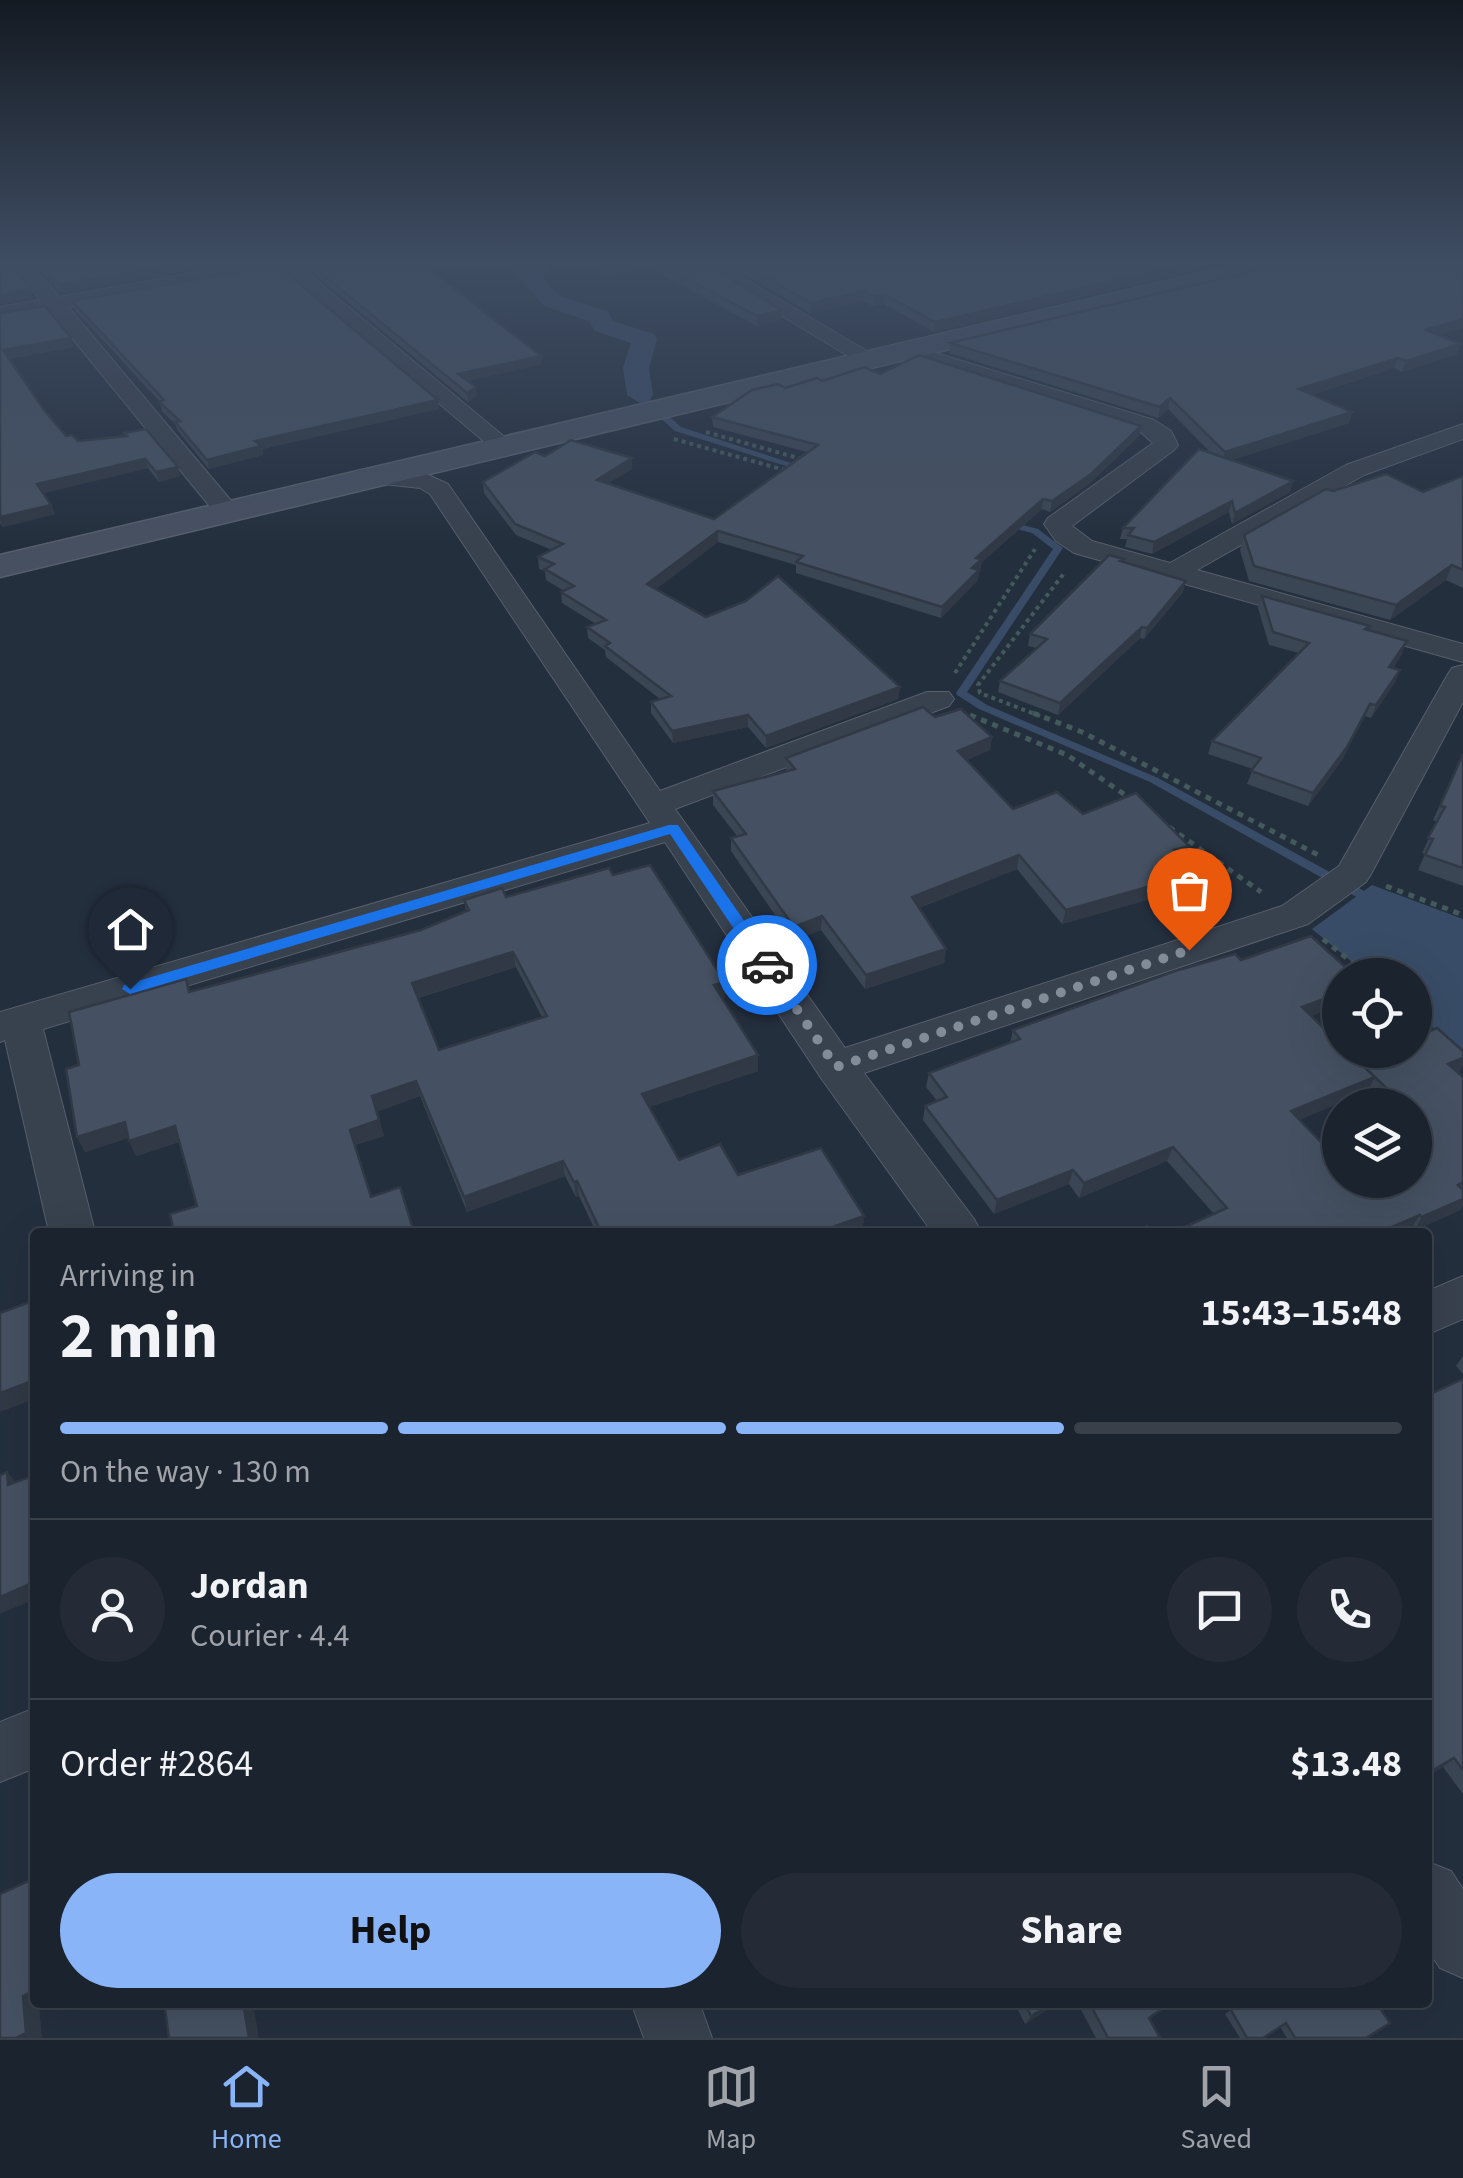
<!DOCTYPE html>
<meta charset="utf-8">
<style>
:root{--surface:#1b232e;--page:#242b36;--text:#f1f3f6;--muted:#a0a4aa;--line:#39404a;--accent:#8ab4f8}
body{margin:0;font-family:"Source Sans 3",sans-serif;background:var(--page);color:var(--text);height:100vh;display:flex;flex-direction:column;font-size:38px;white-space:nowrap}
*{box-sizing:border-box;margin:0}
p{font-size:32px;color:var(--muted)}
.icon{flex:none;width:55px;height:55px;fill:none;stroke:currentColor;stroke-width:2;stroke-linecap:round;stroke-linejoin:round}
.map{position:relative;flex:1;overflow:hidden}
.panel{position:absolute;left:30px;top:1228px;width:1402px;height:780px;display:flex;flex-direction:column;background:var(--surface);border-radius:10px;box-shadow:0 10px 40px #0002,0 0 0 2px var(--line)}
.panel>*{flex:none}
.controls{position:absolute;left:1322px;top:958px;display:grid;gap:20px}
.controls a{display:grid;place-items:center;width:110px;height:110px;border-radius:50%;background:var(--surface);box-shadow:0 10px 40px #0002,0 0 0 2px var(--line);font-size:50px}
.pin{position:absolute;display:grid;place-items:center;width:85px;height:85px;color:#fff;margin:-102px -42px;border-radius:50% 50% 50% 0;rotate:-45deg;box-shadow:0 0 10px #0007}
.pin .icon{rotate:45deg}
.courier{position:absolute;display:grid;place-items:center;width:100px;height:100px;margin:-50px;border:8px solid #1a73e8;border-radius:50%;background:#fff;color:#222;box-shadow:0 2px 12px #0007}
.headline em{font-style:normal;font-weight:700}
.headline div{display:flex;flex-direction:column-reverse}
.headline{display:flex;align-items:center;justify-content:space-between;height:170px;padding:0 30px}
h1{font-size:65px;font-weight:700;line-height:75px}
.bar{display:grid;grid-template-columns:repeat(4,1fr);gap:15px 10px;align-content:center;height:120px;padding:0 30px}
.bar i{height:12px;border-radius:8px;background:var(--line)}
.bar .on{background:var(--accent)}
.bar p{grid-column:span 4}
.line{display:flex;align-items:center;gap:25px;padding:0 30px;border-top:2px solid var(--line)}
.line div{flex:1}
.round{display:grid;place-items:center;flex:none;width:105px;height:105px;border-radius:52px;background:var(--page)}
.action{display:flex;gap:20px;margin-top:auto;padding:20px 30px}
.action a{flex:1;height:115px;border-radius:60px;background:var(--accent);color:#111;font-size:40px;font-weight:700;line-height:115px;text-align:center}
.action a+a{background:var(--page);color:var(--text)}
.dock{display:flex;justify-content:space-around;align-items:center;height:140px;border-top:2px solid var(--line);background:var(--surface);font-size:28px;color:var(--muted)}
.dock a{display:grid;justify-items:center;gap:5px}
.dock .on{color:var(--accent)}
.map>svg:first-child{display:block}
</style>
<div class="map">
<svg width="1463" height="2038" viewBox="0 0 1463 2038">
<rect width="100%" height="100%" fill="#242f3e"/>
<!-- water -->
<polygon fill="#394c67" points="1372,885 1463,919 1463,1052 1415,1013 1415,975 1368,975 1312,929"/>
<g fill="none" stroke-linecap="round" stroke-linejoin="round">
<!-- stream -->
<g fill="#394c67" fill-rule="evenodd">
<polygon points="637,393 643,393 681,427 809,469 802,471 675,431 637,397"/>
<polygon points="1004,520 1038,529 1063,548 967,692 987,705 1158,778 1377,898 1379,901 1377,904 1369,904 1150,782 979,709 957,695 956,693 1053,549 1032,533 1001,525 1001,521"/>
</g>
<!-- canal -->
<polygon fill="#394c67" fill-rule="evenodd" points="513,259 539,259 551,270 542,277 560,296 607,311 613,321 654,334 657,339 649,368 653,395 649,401 640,403 627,395 623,368 631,343 595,331 589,321 544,306 516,274 522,268"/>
<defs>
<g id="street">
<polygon points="8,259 27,259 59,297 270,259 314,259 299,266 513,444 501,451 493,449 280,269 68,307 238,509 234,514 216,514 49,310 0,319 0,307 40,300"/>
<polygon points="689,259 711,259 882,360 879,365 863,365"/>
<polygon points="910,345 1154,420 1171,431 1178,445 1174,450 1072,526 1092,541 1170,563 1346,465 1463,424 1463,439 1364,475 1197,570 1463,644 1463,662 1074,553 1056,541 1044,524 1048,518 1153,443 1138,430 902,356 899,351"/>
<polygon points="365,469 426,474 448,484 660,791 927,692 949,692 954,699 949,706 675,809 845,1048 1282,906 1339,866 1448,674 1452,668 1463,665 1463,702 1371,874 1366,882 1308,924 864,1073 974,1219 981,1232 932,1232 821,1078 665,842 43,1029 95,1232 49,1232 5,1040 0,1042 0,1012 650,823 430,494 420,488 356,481 353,476 356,471"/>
<polygon points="1463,1276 1463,1319 1428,1334 1428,1291"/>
<polygon points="35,1708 35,1768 0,1782 0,1722"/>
<polygon points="1428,1862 1451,1871 1463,1889 1463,1978 1440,1968 1428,1950"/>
<polygon points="631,2002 699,2002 712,2038 644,2038"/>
</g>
<polygon id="secondary" points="1260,259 1305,259 1292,267 0,577 0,555"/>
</defs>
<!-- street casing -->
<use href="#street" stroke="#565f6c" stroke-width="2"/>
<!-- secondary casing -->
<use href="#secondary" stroke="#565f6c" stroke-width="3"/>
<!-- path-far1 -->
<g stroke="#44595c" stroke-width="4" stroke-dasharray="4 4" stroke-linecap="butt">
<polyline points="706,432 805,460"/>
<polyline points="674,439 788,471"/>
<polyline points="955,673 1035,549"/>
<polyline points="1040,716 980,693 978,685 1065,572"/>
</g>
<!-- path -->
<g stroke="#44595c" stroke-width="5" stroke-dasharray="6 6" stroke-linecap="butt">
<polyline points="1033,713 1082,732 1320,856"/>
<polyline points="970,715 1067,755 1131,799"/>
<polyline points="1169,827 1261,892"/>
<polyline points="1386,886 1463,915"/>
<polyline points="1323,939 1368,975"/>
<polyline points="1415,1013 1441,1034"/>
</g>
<!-- street -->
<use href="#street" fill="#38414e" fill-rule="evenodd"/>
<!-- secondary -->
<use href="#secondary" fill="#465061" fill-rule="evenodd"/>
</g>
<!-- wall -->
<g fill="#3b4654" fill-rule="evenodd">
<polygon points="32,259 250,259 60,293"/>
<polygon points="304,259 491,259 432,271 541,356 542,364 467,381 477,396 468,402 306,267"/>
<polygon points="579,259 697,259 782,320 757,326 650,268 606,277"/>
<polygon points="718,259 1244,259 934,332 884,304 873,306 863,301 810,313"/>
<polygon points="1295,261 1439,335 1457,354 1402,372 1394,368 1312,395 1352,412 1349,423 1232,460 1293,481 1290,492 1232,524 1229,512 1152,554 1125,547 1127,539 1120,539 1123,528 1212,454 1168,409 1158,418 949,353 950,343"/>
<polygon points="72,301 438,400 439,409 262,449 263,455 209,469 178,431 175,424 162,411 160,402 75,310"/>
<polygon points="0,313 74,347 9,359 44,410 66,436 78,441 125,436 124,433 178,467 180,476 159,482 148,468 43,493 51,505 55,514 3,527 0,523"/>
<polygon points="880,374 1139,436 1089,484 1050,512 1042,509 982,562 977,581 941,618 796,573 796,565 718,542 656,589 706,617 900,687 898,699 766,748 748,727 673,743 651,713 651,702 660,699 606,657 605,650 588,638 587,627 596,624 562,603 561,592 564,591 546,580 545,571 539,569 538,557 552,550 516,535 484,493 483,482 545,456 632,458 632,469 608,483 714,519 807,452 713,427 712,417 785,388 822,381"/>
<polygon points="1463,476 1463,588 1446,580 1390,620 1249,581 1240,550 1244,535 1333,491 1423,492"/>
<polygon points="1123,562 1183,592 1144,639 1140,638 1058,715 998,692 1000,681 1037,648 1028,646 1030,634"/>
<polygon points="1262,596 1368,630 1402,654 1393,668 1400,670 1395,682 1371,718 1365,716 1342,760 1308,806 1247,784 1253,769 1208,754 1212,741 1299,653 1269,645 1258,608"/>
<polygon points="935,717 992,737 990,750 966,760 1013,809 1083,814 1189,846 1184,860 1197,873 1193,887 1062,924 1017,869 919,908 946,949 944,963 865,989 821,930 793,941 731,851 731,838 737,836 713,805 713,791 786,772 786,758"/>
<polygon points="1463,754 1463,886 1418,870 1425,854 1422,853 1437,822 1433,820"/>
<path d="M613 875 725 998H722L758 1055V1071L649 1107 679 1160 738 1175 863 1231 859 1232H596L579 1196 576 1197 565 1176 467 1212 420 1096 376 1112 384 1136 355 1145 371 1197 197 1206 179 1142 136 1156 128 1138 85 1152 77 1137 79 1065 186 979 191 992 421 930 466 911 464 900 506 897ZM516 967 542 1017 439 1050 418 998Z"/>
<path d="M1241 960 1340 975V1005L1311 1016 1357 1060 1460 1071 1457 1072 1463 1199V1205L1460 1210 1414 1231 1411 1229 1403 1232H1173L1214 1214 1167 1161 1079 1198 1069 1184 994 1214 923 1120 925 1106 937 1101 926 1087 929 1073 1010 1043 1013 1030ZM1367 1091 1381 1105H1415V1180H1340L1299 1120Z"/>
<polygon points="1463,1356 1463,1374 1456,1366"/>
<polygon points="1463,1379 1463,1794 1443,1767 1428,1776 1428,1395"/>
<polygon points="1014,2002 1059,2002 1025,2024"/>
<polygon points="1077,2002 1161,2002 1149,2019 1160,2038 1096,2038"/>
<polygon points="1242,2002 1366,2038 1287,2038 1280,2027 1263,2038 1240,2038 1225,2014"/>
</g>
<!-- shaded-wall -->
<g fill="#303945">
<polygon points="203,259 250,259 60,293 58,285"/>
<polygon points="452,259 491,259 425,273 423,264"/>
<polygon points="649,259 650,268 606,277 605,267"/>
<polygon points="1206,259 1244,259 934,332 935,322"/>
<polygon points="30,289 33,297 0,304 0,295"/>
<polygon points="864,291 863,301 810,313 811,303"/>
<polygon points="884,294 884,304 873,306 873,296"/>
<polygon points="782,310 782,320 757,326 757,316"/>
<polygon points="1463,319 1463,328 1422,340 1426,330"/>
<polygon points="71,338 74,347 6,359 3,350"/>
<polygon points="1461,344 1457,354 1402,372 1406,361"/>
<polygon points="541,356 542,364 459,383 458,374"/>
<polygon points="1398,358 1394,368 1296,400 1299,389"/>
<polygon points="476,387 477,396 468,402 467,393"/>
<polygon points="1170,398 1168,409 1158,418 1160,407"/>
<polygon points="438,400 439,409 262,449 263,455 209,469 207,460 255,441"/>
<polygon points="1352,412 1349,423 1222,463 1225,452"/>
<polygon points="1141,426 1139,436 1089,484 1050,512 1052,501"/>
<polygon points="632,458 632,469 597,490 597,480"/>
<polygon points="145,459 148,468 41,494 37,484"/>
<polygon points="178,467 180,476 159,482 156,472"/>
<polygon points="1293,481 1290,492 1232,524 1235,513"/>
<polygon points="1043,499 1042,509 982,562 977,581 941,618 942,607 976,558"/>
<polygon points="1232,501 1229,512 1152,554 1154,542"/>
<polygon points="51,505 55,514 3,527 0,520 0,517"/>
<polygon points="718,531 718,542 648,595 647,584"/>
<polygon points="1452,565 1446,580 1390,620 1396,605"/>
<polygon points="1186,581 1183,592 1144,639 1147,628"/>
<polygon points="1142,627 1140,638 1058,715 1060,703"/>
<polygon points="1407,641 1402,654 1384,679 1389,667"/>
<polygon points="1400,670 1395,682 1371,718 1376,705"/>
<polygon points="900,687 898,699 766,748 766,736"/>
<polygon points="1370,704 1365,716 1342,760 1308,806 1313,793"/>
<polygon points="748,715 748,727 673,743 672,731"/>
<polygon points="992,737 990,750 956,765 958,751"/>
<polygon points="1189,846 1185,859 1170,864 1174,850"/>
<polygon points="1019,855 1017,869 910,911 912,897"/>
<polygon points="1197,873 1193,887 1062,924 1066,910"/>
<polygon points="822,916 821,930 793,941 794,927"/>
<polygon points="946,949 944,963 865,989 866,975"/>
<polygon points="513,952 516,967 416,998 412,983"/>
<polygon points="725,982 725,998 714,1001 714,985"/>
<polygon points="1340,982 1340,1005 1296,1022 1302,1007"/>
<polygon points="758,1055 758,1071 643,1109 642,1094"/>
<polygon points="1463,1058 1463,1065 1460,1071 1440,1079 1448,1064"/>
<polygon points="1375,1077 1367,1092 1284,1126 1291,1111"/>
<polygon points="416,1081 420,1096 376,1112 372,1096"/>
<polygon points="379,1120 384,1136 355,1145 350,1130"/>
<polygon points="125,1122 132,1137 85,1152 77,1137"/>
<polygon points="175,1126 181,1141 136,1156 129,1141"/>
<polygon points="1173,1147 1167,1161 1079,1198 1084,1183"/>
<polygon points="563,1161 565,1176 467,1212 464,1197"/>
<polygon points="1073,1170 1069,1184 994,1214 997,1200"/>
<polygon points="577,1181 579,1196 576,1197 574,1182"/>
<polygon points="1463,1199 1463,1205 1460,1210 1414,1231 1422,1217"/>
<polygon points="1420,1215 1411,1229 1403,1232 1380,1232"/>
<polygon points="864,1216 863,1231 859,1232 819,1232"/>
<polygon points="35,1380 35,1399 0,1412 0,1393"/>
<polygon points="7,1472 18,1485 8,1485"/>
<polygon points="34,1582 35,1599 0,1614 0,1597"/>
<polygon points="1454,1758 1443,1767 1428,1776 1428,1773"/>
<polygon points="35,1990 35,2002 42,2002 39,2004 42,2038 16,2038 23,1996"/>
<polygon points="243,2002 253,2002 259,2038 249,2038"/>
<polygon points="1054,2002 1059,2002 1025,2024 1031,2016"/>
</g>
<!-- building -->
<g fill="#455162" stroke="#303945" stroke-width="2.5" fill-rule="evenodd">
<polygon points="0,259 7,259 30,289 0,295"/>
<polygon points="36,259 203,259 58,285"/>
<polygon points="304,259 452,259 423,264 541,356 458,374 476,387 467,393"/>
<polygon points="592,259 646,259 605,267"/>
<polygon points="651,259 697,259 782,310 757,316"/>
<polygon points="734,259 1206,259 935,322 884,294 873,296 864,291 811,303"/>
<polygon points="1299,259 1463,259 1463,319 1426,330 1461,344 1406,361 1398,358 1299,389 1352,412 1225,452 1170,398 1160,407 950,343 1295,261"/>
<polygon points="277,265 438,400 255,441 261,446 207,460 175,422 180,421 159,402 164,400 72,301"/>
<polygon points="45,306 71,338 3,350 44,410 66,436 72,435 78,441 127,436 124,433 146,429 178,467 156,472 145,459 37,484 51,505 0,517 0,313"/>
<polygon points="919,355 1141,426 1091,474 1052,501 1043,499 976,558 982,559 972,568 979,570 942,607 796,562 803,556 718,531 647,584 706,617 746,601 778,576 900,687 766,736 748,715 672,731 651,702 671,696 605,646 610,643 587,627 606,620 561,592 574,586 545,569 554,564 538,557 563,544 515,524 483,482 535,452 545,456 571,440 632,458 597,480 714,519 818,445 712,417 752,390 778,384 785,388 817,378 822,381 865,367 880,374"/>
<polygon points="1199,449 1293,481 1235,513 1232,501 1154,542 1128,535 1134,528 1123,528"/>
<polygon points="1386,474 1423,492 1463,476 1463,570 1452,565 1396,605 1254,566 1244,535 1326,489 1333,491"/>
<polygon points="1109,555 1124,559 1120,561 1186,581 1147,628 1142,627 1060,703 1000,681 1047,639 1030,634"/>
<polygon points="1262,596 1370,626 1365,629 1407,641 1389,667 1400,670 1376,705 1370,704 1347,747 1313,793 1251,771 1261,758 1212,741 1309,643 1273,632"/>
<polygon points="923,707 935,717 961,709 992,737 958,751 1013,809 1057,792 1083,814 1136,793 1189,846 1174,850 1197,873 1066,910 1019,855 912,897 946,949 866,975 822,916 794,927 731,838 746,834 713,791 795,769 786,758"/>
<polygon points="1463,754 1463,868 1425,855 1433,839 1428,838 1445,807 1440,806"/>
<path d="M650 865 725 982 714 985 758 1055 642 1094 679 1160 720 1144 738 1175 821 1148 864 1216 819 1232H601L577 1181 574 1182 563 1161 464 1197 416 1081 372 1096 379 1120 350 1130 371 1197 400 1187 414 1232H174L170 1214 197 1206 175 1126 129 1141 125 1122 77 1137 66 1069 79 1065 69 1012 186 979 189 992 421 930 469 910 464 900 502 888 506 897 609 868 613 875ZM513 952 547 1016 439 1050 412 983Z"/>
<polygon points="1311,936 1354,975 1340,975 1340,993 1302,1007 1340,1044 1340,1050 1346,1050 1375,1077 1291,1111 1340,1162 1340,1180 1415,1180 1415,1138 1431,1131 1415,1115 1415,1105 1404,1105 1357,1060 1382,1050 1415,1050 1415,1037 1437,1028 1463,1051 1463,1058 1448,1064 1463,1077 1463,1182 1458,1185 1463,1190 1463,1199 1422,1217 1420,1215 1380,1232 1173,1232 1227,1208 1173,1147 1084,1183 1073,1170 997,1200 925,1106 947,1097 929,1073 1020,1039 1013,1030 1175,971 1235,954 1241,960"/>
<polygon points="1147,1226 1152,1232 1132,1232"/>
<polygon points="35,1300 35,1380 0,1393 0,1313"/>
<polygon points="1463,1379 1463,1770 1454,1758 1428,1773 1428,1395"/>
<polygon points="7,1472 8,1485 35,1475 35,1586 34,1582 0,1597 0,1475"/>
<polygon points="35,1878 35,1990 23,1996 26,2033 16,2038 0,2038 0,1894"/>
<polygon points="164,2002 243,2002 249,2038 169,2038"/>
<polygon points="1024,2002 1054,2002 1031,2016"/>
<polygon points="1089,2002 1161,2002 1164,2008 1149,2018 1160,2038 1108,2038"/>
<polygon points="1242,2002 1376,2002 1390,2023 1366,2038 1295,2038 1286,2023 1263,2038 1247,2038 1231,2010"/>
</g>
<!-- sky -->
<linearGradient id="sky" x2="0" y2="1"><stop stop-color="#141a22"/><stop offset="0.48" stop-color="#3f4d63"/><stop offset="1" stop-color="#3f4d63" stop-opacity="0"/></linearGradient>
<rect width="1463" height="544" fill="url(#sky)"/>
<!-- route -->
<polygon fill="#1a73e8" points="669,825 678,825 772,961 772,969 761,969 670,834 130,994 122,989 124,985"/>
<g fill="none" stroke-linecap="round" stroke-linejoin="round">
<!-- done -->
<polyline stroke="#828b98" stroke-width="10" stroke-dasharray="0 18" points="767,965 836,1067 1189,950"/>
</g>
</svg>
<div class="controls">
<a><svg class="icon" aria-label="locate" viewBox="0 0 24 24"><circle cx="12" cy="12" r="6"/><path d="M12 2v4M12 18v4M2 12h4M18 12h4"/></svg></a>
<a><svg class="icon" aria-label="layers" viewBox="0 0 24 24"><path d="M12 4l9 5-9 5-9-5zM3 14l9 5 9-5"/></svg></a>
</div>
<div class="pin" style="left:1189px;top:950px;background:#ea580c"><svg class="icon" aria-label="bag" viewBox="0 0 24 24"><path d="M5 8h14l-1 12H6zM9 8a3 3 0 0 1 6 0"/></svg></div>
<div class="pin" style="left:130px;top:989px;background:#1f2937"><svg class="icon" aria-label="home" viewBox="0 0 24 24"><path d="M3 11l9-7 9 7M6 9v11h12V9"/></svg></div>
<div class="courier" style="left:767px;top:965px"><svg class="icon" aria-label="car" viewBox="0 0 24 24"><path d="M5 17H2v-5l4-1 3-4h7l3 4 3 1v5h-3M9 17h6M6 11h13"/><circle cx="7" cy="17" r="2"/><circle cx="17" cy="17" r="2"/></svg></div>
<section class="panel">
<div class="headline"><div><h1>2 min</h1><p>Arriving in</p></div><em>15:43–15:48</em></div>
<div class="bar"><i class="on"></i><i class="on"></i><i class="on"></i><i></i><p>On the way · 130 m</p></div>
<div class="line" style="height:180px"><a class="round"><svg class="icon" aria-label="person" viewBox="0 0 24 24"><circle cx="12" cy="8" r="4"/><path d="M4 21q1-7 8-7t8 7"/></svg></a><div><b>Jordan</b><p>Courier · 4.4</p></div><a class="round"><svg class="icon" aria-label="chat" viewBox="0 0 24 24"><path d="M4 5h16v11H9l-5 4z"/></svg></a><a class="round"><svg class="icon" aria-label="phone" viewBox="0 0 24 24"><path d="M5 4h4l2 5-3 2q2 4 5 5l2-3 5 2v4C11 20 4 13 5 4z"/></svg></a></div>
<div class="line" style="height:130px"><div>Order #2864</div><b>$13.48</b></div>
<div class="action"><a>Help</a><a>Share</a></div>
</section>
</div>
<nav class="dock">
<a class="on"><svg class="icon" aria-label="home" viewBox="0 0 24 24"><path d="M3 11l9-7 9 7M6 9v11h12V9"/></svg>Home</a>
<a><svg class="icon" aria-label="map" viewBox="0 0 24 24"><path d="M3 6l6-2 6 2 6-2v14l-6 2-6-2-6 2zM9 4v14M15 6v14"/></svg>Map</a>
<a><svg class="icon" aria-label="saved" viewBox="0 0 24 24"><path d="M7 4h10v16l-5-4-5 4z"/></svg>Saved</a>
</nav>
